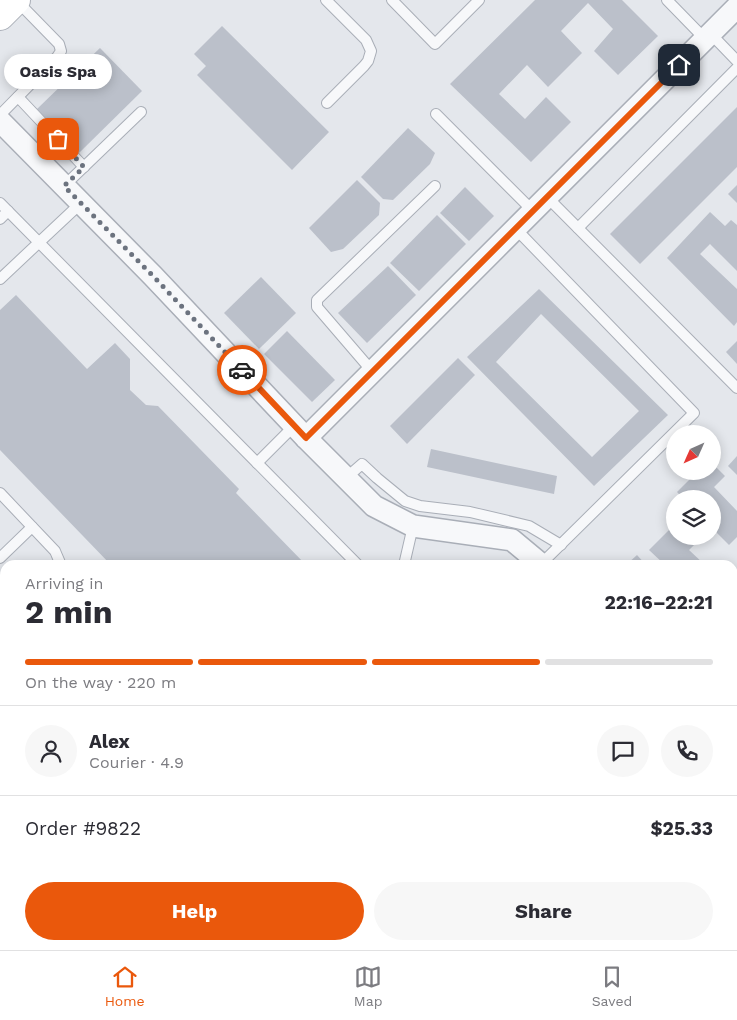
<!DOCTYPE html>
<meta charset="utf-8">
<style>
:root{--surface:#fff;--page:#f7f7f7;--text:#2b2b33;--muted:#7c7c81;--line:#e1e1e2;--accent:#ea580c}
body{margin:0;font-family:"Work Sans",sans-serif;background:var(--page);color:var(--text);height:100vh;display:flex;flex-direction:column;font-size:19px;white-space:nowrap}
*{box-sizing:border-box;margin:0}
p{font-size:16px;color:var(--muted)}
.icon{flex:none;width:28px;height:28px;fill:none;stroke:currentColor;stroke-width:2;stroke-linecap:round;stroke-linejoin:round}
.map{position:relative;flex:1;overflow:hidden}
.panel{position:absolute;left:0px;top:560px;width:738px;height:390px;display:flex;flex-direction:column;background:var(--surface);border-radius:15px 15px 0 0;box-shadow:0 2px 12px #0003}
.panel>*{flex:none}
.needle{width:32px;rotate:225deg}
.tools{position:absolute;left:666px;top:425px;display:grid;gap:10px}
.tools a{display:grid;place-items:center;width:55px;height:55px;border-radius:50%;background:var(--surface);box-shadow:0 2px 12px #0003;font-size:25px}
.pin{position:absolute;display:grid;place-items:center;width:42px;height:42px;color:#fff;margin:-21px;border-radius:10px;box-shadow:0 2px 8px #0006}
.courier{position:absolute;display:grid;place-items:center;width:50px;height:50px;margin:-25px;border:4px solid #ea580c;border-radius:50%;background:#fff;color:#222;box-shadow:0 1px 6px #0007}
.bubble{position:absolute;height:35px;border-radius:18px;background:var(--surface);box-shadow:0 2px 12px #0003;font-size:16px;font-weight:700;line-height:35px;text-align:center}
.head em{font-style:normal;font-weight:700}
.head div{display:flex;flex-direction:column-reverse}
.head{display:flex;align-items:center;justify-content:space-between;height:85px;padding:0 25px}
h1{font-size:32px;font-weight:700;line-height:38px}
.bar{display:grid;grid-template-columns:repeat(4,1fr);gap:8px 5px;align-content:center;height:60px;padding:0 25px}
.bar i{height:6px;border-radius:4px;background:var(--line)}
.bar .current{background:var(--accent)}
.bar p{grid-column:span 4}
.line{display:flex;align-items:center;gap:12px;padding:0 25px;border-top:1px solid var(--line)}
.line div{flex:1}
.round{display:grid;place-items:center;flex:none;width:52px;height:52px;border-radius:26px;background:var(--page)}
.cta{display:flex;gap:10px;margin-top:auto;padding:10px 25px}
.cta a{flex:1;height:58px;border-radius:30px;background:var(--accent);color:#fff;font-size:20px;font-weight:700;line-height:58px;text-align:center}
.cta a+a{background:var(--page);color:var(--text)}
.tabs{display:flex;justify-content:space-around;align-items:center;height:70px;border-top:1px solid var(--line);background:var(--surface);font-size:14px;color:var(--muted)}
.tabs a{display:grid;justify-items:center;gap:2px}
.tabs .current{color:var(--accent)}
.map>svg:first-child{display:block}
</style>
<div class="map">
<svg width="737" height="950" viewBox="0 0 737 950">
<rect width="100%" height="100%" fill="#e4e7ec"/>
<!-- building -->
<g fill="#bbc0ca" fill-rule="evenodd">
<polygon points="535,0 622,0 658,36 618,75 594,51 613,29 588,3 561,31 582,53 548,87 527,65 499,94 525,119 546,97 571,122 531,162 450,84"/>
<polygon points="222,26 329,132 292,170 197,75 206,66 194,54"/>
<polygon points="100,48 142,91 79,153 37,109"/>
<polygon points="737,107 737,167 640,264 610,234"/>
<polygon points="408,128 435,153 430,164 393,200 383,199 361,177"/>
<polygon points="357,180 380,203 379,215 343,249 331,252 309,228"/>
<polygon points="737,185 737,203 728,194"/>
<polygon points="465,187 494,216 469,241 440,213"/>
<polygon points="710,212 725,226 731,220 737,225 737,271 710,244 700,254 737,289 737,322 734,326 667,258"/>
<polygon points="437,215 466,244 419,291 390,263"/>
<polygon points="388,266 416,295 367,343 338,313"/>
<polygon points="261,277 296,313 259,349 224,313"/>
<path d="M539 289 668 415 594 486 467 357ZM541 314 639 411 592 457 496 362Z"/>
<polygon points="16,295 87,369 115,343 130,359 130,390 146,405 158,406 239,489 236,493 306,565 111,565 0,450 0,310"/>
<polygon points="287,331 335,380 312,402 264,354"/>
<polygon points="737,341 737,364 726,352"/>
<polygon points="458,358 475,375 407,444 390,426"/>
<polygon points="431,449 557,476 554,494 427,467"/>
<polygon points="737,456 737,475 728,466"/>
<polygon points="712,463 725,476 714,487 737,511 737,537 729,545 712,528 712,499 684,499 677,492 698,471 712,471"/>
<polygon points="675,524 675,536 703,536 689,550 705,565 665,565 649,550"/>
<polygon points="637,555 646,565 626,565"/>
<polygon points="737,649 737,712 736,713 732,710 732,654"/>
<polygon points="732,813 737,816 737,856 732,853"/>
<polygon points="310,945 350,945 351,950 311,950"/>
<polygon points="442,945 487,945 482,950 437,950"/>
</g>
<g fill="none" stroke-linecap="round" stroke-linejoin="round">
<defs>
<g id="lane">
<polyline points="326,0 366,40 371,51 368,61 364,66 327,103"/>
<polyline points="392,0 435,44 479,0"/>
<polyline points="667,0 705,39"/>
<polyline points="710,33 737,61"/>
<polyline points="18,97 84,167"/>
<polyline points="436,114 533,211"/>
<polyline points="0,115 57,57 61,51 59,44 17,1"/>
<polyline points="64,186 141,112"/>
<polyline points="547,197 737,388"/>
<polyline points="0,203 358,565"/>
<polyline points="0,219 8,211"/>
<polyline points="515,228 694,413 541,564"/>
<polyline points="578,228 737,68"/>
<polyline points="0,279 81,203"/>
<polyline points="372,371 317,307 317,300 435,186"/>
<polyline points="257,463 294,426"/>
<polyline points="346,478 362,464 377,478 405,501 420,506 470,512 529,526 561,545"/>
<polyline points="0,493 55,551 61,565"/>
<polyline points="0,558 32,527"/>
<polyline points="404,565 413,526"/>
<polyline points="0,637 5,632"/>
<polyline points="0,715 5,710"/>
<polyline points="0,727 5,733"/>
<polyline points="0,773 5,768"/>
<polyline points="152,950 157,945"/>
</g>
<g id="street">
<polyline points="0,121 153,276 306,438 374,506 413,526 512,540 542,565"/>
<polyline points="306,438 737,7"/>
<polyline points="732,587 737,582"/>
<polyline points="732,752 737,756"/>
<polyline points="393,945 394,950"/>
</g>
<g id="secondary">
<polyline points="0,16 16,0"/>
<polyline points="0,825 5,830"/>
<polyline points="116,945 121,950"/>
</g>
</defs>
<!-- lane casing -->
<use href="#lane" stroke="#a9aeb7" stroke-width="12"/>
<!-- street casing -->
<use href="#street" stroke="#a9aeb7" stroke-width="24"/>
<!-- secondary casing -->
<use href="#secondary" stroke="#a9aeb7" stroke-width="30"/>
<!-- lane -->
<use href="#lane" stroke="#f7f8fa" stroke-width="10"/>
<!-- street -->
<use href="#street" stroke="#f7f8fa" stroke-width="21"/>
<!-- secondary -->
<use href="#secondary" stroke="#fff" stroke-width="28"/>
</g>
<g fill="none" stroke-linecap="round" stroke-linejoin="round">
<!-- done -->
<polyline stroke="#6c737f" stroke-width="5" stroke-dasharray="0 9" points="58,139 84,167 64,186 153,276 242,370"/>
<!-- route -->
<polyline stroke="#ea580c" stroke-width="6" points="242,370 306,438 679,65"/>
</g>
</svg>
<div class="tools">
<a><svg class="needle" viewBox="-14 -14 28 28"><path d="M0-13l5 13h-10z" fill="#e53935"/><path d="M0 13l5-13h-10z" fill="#7c7c81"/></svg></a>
<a><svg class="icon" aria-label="layers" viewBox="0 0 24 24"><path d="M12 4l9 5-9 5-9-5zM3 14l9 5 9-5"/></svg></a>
</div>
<div class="pin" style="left:58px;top:139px;background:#ea580c"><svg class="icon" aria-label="bag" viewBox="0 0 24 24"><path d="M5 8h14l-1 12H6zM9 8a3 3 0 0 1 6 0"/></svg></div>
<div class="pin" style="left:679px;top:65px;background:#1f2937"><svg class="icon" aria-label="home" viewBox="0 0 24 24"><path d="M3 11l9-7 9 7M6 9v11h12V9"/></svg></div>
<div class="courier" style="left:242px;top:370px"><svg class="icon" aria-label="car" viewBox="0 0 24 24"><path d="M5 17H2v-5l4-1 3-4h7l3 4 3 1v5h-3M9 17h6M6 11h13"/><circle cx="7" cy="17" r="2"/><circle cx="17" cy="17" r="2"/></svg></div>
<div class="bubble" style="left:4px;top:54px;width:108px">Oasis Spa</div>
<section class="panel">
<div class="head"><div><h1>2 min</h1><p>Arriving in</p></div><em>22:16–22:21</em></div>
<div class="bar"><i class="current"></i><i class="current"></i><i class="current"></i><i></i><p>On the way · 220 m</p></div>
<div class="line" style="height:90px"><a class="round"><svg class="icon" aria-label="person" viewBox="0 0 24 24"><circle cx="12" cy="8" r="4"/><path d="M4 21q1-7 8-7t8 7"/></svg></a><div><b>Alex</b><p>Courier · 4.9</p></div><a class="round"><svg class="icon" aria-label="chat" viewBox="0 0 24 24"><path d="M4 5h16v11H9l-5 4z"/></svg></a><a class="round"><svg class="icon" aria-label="phone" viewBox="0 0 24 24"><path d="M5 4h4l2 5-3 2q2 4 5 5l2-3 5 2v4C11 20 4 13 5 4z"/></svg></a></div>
<div class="line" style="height:65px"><div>Order #9822</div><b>$25.33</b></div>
<div class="cta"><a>Help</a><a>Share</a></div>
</section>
</div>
<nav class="tabs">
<a class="current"><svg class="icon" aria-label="home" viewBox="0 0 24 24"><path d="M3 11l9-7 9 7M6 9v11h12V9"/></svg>Home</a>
<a><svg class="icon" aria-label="map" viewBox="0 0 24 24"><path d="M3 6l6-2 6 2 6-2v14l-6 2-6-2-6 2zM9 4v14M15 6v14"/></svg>Map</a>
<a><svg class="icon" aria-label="saved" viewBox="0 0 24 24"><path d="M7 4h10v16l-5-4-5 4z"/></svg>Saved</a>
</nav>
